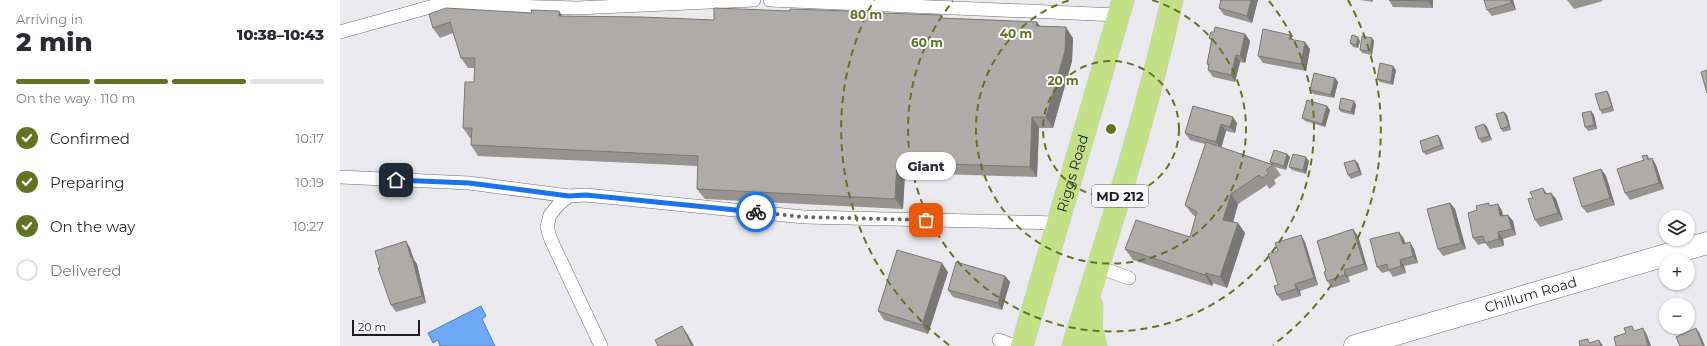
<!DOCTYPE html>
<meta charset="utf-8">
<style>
:root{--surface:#fff;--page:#f7f7f7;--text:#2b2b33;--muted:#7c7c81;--line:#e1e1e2;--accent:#627423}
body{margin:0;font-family:Montserrat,sans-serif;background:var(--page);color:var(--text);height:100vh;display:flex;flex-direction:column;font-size:15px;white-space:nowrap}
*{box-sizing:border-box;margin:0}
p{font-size:13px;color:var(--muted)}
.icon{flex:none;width:22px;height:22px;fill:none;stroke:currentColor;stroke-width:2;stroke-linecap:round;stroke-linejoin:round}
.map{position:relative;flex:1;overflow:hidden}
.drawer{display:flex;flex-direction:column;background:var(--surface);width:340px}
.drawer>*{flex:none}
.fabs{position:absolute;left:1319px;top:210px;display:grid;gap:8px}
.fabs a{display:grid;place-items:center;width:36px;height:36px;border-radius:50%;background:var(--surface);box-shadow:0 1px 3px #0004;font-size:20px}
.scale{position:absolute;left:12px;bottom:10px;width:68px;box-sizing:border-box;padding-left:4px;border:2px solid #1d1d1e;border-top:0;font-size:11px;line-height:14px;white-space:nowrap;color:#1d1d1e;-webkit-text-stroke:3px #f7f7fb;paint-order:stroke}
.pin{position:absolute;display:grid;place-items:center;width:34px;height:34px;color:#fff;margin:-17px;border-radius:8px;box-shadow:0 2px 6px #0006}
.courier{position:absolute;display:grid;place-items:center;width:40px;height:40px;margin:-20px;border:3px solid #1a73e8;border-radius:50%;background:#fff;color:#222;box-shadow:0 1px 5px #0007}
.bubble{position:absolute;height:28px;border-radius:14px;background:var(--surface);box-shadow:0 1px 3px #0004;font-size:13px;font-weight:800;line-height:28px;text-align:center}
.headline em{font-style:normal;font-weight:800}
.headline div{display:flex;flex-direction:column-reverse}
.headline{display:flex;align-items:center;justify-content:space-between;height:68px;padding:0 16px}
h1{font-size:26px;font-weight:800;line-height:30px}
.bar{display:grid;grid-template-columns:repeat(4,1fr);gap:6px 4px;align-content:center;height:48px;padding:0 16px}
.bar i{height:5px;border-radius:3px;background:var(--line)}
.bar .active{background:var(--accent)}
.bar p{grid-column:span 4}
ol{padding:0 16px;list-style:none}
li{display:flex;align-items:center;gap:12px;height:44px}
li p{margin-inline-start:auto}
li .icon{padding:4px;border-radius:50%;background:var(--accent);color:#fff;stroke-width:4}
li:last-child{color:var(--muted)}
li i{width:22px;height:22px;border:2px solid var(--line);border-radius:50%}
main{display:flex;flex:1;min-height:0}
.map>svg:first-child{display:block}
</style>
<main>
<section class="drawer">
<div class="headline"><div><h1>2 min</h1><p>Arriving in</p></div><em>10:38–10:43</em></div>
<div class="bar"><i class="active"></i><i class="active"></i><i class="active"></i><i></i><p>On the way · 110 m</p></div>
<ol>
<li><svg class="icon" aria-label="check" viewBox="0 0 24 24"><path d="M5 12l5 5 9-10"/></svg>Confirmed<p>10:17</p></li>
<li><svg class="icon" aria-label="check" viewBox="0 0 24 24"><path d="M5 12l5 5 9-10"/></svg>Preparing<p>10:19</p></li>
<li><svg class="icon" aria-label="check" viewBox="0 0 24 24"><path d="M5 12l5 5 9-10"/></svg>On the way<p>10:27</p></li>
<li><i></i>Delivered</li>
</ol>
</section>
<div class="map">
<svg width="1367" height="346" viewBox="0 0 1367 346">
<rect width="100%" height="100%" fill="#eaeaee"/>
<!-- water -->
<polygon fill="#6da9f5" stroke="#557fb4" points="141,306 146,316 142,319 155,346 100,346 98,340 93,343 88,333"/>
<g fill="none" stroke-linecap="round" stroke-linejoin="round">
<defs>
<g id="lane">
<polyline points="430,0 778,15"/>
<polyline points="0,32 101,4 237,8 414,0"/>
<polyline points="0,177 129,183 229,196"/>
<polyline points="758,267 789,278"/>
<polyline points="659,340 675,346"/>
<polyline points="261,346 211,240 207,227 210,215 219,204 229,196 246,195 464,217 719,223"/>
</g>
<g id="secondary">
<path id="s1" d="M1015 346 1367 243"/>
</g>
<g id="primary">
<polyline points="752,306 751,328 756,346"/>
<path id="s2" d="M682 346 783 0"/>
<path d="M733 346C769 232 806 117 832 0"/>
</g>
</defs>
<!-- lane casing -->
<use href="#lane" stroke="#6d6d71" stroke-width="14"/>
<!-- secondary casing -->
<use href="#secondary" stroke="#6d6d71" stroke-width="23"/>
<!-- primary casing -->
<use href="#primary" stroke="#c9c9c9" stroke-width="23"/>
<!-- lane -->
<use href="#lane" stroke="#fff" stroke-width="13"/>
<!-- secondary -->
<use href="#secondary" stroke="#fff" stroke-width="22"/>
<!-- primary -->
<use href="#primary" stroke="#c4e087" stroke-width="22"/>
</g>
<!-- wall -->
<g fill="#969390">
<polygon points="879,0 918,0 912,23 884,15 879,8 881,1"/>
<polygon points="1020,0 1033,0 1033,2"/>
<polygon points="1049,0 1093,0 1093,8 1053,7"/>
<polygon points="1173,0 1176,10 1152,16 1147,10"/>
<polygon points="1227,0 1262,0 1263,1 1234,9"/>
<polygon points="219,11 222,16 374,20 509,11 542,11 544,13 602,18 697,22 700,27 733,38 732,61 713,128 699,128 697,177 565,173 563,209 365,199 357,189 358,166 138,156 131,145 131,138 130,138 123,128 134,82 135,68 128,68 121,58 113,33 100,38 93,28 89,14 192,13"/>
<polygon points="874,32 905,34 910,41 905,63 900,62 895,82 873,77 868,70 869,67 867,64 871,41 869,38"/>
<polygon points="950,35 953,40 965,42 970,49 966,71 923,63 918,56"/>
<polygon points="1032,38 1034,41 1032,55 1022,53 1020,50"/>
<polygon points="1020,41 1018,48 1013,47 1010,43"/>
<polygon points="1056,70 1053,85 1040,82 1037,79"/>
<polygon points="995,78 998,82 994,98 973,94 970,90"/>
<polygon points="1267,91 1269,94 1274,111 1262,114 1260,110"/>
<polygon points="1014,101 1016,105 1014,115 1001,112 999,109"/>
<polygon points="853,106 897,123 895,133 886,131 881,147 931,164 930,162 947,154 950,157 946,170 935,167 941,175 934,180 936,184 929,189 927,185 898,204 893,222 898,223 905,233 887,288 873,283 872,286 793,260 785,249 850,237 856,217 853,215 845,205 865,144 850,140 845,133"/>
<polygon points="987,106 990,110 985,127 965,121 962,118"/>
<polygon points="1251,111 1254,115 1257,129 1248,131 1245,127"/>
<polygon points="1164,112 1167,115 1171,130 1163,132 1161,129"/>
<polygon points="1144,124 1147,127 1152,140 1142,143 1139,139"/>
<polygon points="1100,138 1104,149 1086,155 1083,152"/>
<polygon points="1307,155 1310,159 1312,158 1316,165 1324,189 1290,200 1285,193"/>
<polygon points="969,161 966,174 952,170 949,167"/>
<polygon points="1018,163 1022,175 1011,179 1008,175"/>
<polygon points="1261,169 1266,176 1275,205 1247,213 1242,207"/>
<polygon points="1211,193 1216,199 1223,220 1200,227 1195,220 1207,194"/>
<polygon points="1110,203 1115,209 1126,249 1103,256 1098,249"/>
<polygon points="1158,204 1162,211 1163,216 1168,215 1173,221 1176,235 1163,239 1164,246 1150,249 1145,243 1138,245 1133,238 1137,210 1150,206"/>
<polygon points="1059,232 1064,239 1065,243 1074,249 1078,263 1064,266 1066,273 1053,277 1049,271 1042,273 1037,267"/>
<polygon points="1018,236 1028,270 1008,277 1010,282 992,288 987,281 986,271"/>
<polygon points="66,241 70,248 74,260 77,264 86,303 56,312 51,305 40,268"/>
<polygon points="965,242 978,285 960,291 961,296 942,301 937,295 938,285"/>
<polygon points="608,272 588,334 544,320 538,311"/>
<polygon points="665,276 670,282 662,310 613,297 608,290"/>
</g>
<!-- shaded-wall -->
<g fill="#7a7876">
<polygon points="911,0 918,0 912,23 907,16"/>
<polygon points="1088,0 1093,0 1093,8 1088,1"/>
<polygon points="1170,0 1173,0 1176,10 1171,3"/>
<polygon points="219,11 226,22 219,16"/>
<polygon points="697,22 704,32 696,26"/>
<polygon points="726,27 733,38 732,61 713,128 706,117"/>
<polygon points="905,34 910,41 905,63 900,56"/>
<polygon points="950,35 955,42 949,39"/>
<polygon points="1018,37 1020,41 1018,48 1016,45"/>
<polygon points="1032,38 1034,41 1032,55 1030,51"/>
<polygon points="965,42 970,49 966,71 961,64"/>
<polygon points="896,55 900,62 895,82 891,75"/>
<polygon points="1053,66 1056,70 1053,85 1051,82"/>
<polygon points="995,78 998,82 994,98 991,95"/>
<polygon points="1267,91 1269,94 1274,111 1272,107"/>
<polygon points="1014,101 1016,105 1014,115 1011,112"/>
<polygon points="987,106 990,110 985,127 982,124"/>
<polygon points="1251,111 1254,115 1257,129 1254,125"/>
<polygon points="1164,112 1167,115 1171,130 1169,126"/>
<polygon points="692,117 699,128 697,177 690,167"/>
<polygon points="893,117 897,123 895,133 890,127"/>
<polygon points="881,124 886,131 881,149 876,142"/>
<polygon points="1144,124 1147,127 1152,140 1149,136"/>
<polygon points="1098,135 1100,138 1104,149 1101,145"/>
<polygon points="947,154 950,157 946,170 944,166"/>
<polygon points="966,157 969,161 966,174 963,170"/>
<polygon points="1312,158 1316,165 1324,189 1319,183"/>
<polygon points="1015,160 1018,163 1022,175 1019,171"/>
<polygon points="557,162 565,173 563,209 555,199"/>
<polygon points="1261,169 1266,176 1275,205 1270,198"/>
<polygon points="1203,188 1207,194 1205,194"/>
<polygon points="1211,193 1216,199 1223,220 1218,213"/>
<polygon points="891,194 898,204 891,230 883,220"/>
<polygon points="1110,203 1115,209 1126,249 1121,243"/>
<polygon points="1158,204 1162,211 1165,223 1160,216"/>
<polygon points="1168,215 1173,221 1176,235 1172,229"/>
<polygon points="898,223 905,233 887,288 880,277"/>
<polygon points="1013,229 1018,236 1028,270 1024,264"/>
<polygon points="1059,232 1064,239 1067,251 1063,244"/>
<polygon points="1158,232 1163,239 1164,246 1159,239"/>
<polygon points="961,235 965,242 978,285 974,278"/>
<polygon points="66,241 70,248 74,260 77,264 86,303 82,296"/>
<polygon points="1070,242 1074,249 1078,263 1073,256"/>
<polygon points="1060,260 1064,266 1066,273 1061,266"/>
<polygon points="602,263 608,272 588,334 582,325"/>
<polygon points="1004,270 1008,277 1010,282 1005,275"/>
<polygon points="866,273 873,283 872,286 865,275"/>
<polygon points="665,276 670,282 662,310 658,303"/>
<polygon points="955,284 960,291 961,296 956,289"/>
<polygon points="342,326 348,335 354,346 352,346"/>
<polygon points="1303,328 1307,335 1311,346 1308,346"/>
<polygon points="1356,328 1359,332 1365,346 1363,346"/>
<polygon points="1259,340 1263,346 1261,346"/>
</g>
<!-- building -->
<g fill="#afaba8" stroke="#7a7876">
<polygon points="881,0 911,0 907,16 879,8"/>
<polygon points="1049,0 1088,0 1088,1"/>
<polygon points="1144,0 1170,0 1171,3 1147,10"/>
<polygon points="106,8 192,13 191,10 219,11 219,16 301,17 374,20 374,8 450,11 450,9 509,11 509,10 542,11 543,13 601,15 601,18 697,22 696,26 726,27 725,51 706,117 692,117 690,167 557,162 555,199 357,189 358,156 131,145 132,128 123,128 125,82 134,82 135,58 121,58 110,22 93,28 89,14"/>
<polygon points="875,27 905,34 900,56 896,55 891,75 868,70 869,64 867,64 872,39 869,38 871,32 874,32"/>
<polygon points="923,29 950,35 949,39 965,42 961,64 918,56"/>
<polygon points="1012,35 1018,37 1016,45 1010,43"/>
<polygon points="1022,36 1032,38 1030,51 1020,50"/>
<polygon points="1040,63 1053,66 1051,82 1037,79"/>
<polygon points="1367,70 1367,93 1361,72"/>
<polygon points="974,73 995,78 991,95 970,90"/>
<polygon points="1267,91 1272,107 1260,110 1255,94"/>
<polygon points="1001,98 1014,101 1011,112 999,109"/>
<polygon points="967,100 987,106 982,124 962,118"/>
<polygon points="853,106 893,117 890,127 881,124 876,142 845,133"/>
<polygon points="1251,111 1254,125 1245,127 1242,113"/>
<polygon points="1164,112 1169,126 1161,129 1156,114"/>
<polygon points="1144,124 1149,136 1139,139 1135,127"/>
<polygon points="1098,135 1101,145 1083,152 1080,141"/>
<polygon points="866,142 933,165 926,170 929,173 922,178 919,175 891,194 883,220 898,223 880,277 866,273 865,275 785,249 796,220 850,237 857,212 845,205"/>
<polygon points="934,150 947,154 944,166 930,162"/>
<polygon points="953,154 966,157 963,170 949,167"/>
<polygon points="1307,155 1308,160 1312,158 1319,183 1285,193 1277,169 1304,160 1302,156"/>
<polygon points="1015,160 1019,171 1008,175 1004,163"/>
<polygon points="1261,169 1270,198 1242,207 1233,178"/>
<polygon points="1203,188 1205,194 1211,193 1218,213 1195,220 1188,199 1193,198 1190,192"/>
<polygon points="1110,203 1121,243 1098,249 1087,209"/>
<polygon points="1149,203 1149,206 1158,204 1160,216 1168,215 1172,229 1158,232 1159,239 1145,243 1143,236 1133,238 1128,213 1137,210 1136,206"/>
<polygon points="1013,229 1024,264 1004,270 1005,275 987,281 984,272 986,271 977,241"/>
<polygon points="1059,232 1063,244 1070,242 1073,256 1060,260 1061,266 1048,270 1047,264 1037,267 1030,239"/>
<polygon points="961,235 974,278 955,284 956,289 937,295 934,286 938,285 928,254 938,251 935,243"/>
<polygon points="66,241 71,258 72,257 82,296 51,305 38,268 40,268 35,251"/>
<polygon points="557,250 602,263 582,325 538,311"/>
<polygon points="616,262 665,276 658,303 608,290"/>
<polygon points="342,326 352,346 318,346 315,340"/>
<polygon points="1292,326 1294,331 1303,328 1308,346 1276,346 1274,337 1286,333 1284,328"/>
<polygon points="1356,328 1363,346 1340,346 1336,337"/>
<polygon points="1248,339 1249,343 1259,340 1261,346 1239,346 1240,345 1239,341"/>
</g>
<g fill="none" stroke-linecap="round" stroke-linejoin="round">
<!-- done -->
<polyline stroke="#656567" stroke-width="4" stroke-dasharray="0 7.2" points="416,212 464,217 586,220"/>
<!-- route -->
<polyline stroke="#1a73e8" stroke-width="5" points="56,180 129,183 229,196 246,195 416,212"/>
</g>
<!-- distance rings -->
<g fill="none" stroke="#627423" stroke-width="2" stroke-dasharray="7 5">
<circle cx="771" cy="129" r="68"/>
<path d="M812 0A135 135 0 1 1 730 0"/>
<path d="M929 1A203 203 0 1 1 613 1"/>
<path d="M609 345A270 270 0 0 1 534 0M1008 0A270 270 0 0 1 933 345"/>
</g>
<g text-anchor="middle" stroke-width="4" stroke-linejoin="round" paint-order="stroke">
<!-- shield labels -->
<rect fill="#f7f7fb" stroke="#5e5e60" stroke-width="1" x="752" y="185" width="56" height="22" rx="3"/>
<g font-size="13" font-weight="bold" fill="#1d1d1e">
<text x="780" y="201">MD 212</text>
</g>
<!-- street labels -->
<g font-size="14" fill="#1d1d1e" stroke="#f7f7fb">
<text dy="5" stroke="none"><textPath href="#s2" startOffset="180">Riggs Road</textPath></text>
<text dy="5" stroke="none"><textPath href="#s1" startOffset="183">Chillum Road</textPath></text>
</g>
</g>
<circle cx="771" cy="129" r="6" fill="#627423" stroke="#f7f7fb" stroke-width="2"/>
<g font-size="12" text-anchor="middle" font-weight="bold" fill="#627423" stroke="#f7f7fb" stroke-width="4" stroke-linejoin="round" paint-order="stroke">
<text x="526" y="19">80 m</text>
<text x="676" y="38">40 m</text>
<text x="587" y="47">60 m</text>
<text x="723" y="85">20 m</text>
</g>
</svg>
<div class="fabs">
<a><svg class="icon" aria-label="layers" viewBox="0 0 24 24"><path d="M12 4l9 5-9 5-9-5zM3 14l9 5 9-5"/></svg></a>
<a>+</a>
<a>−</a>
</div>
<div class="scale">20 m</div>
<div class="pin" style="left:586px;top:220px;background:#ea580c"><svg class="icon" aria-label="bag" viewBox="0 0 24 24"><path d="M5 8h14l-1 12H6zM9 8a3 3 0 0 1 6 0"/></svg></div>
<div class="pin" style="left:56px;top:180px;background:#1f2937"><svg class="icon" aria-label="home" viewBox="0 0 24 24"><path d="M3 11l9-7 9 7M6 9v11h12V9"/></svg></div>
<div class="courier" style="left:416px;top:212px"><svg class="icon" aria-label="bike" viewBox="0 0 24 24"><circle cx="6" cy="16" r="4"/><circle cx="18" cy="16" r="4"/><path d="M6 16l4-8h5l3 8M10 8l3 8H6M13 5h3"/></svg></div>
<div class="bubble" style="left:556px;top:152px;width:60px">Giant</div>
</div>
</main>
